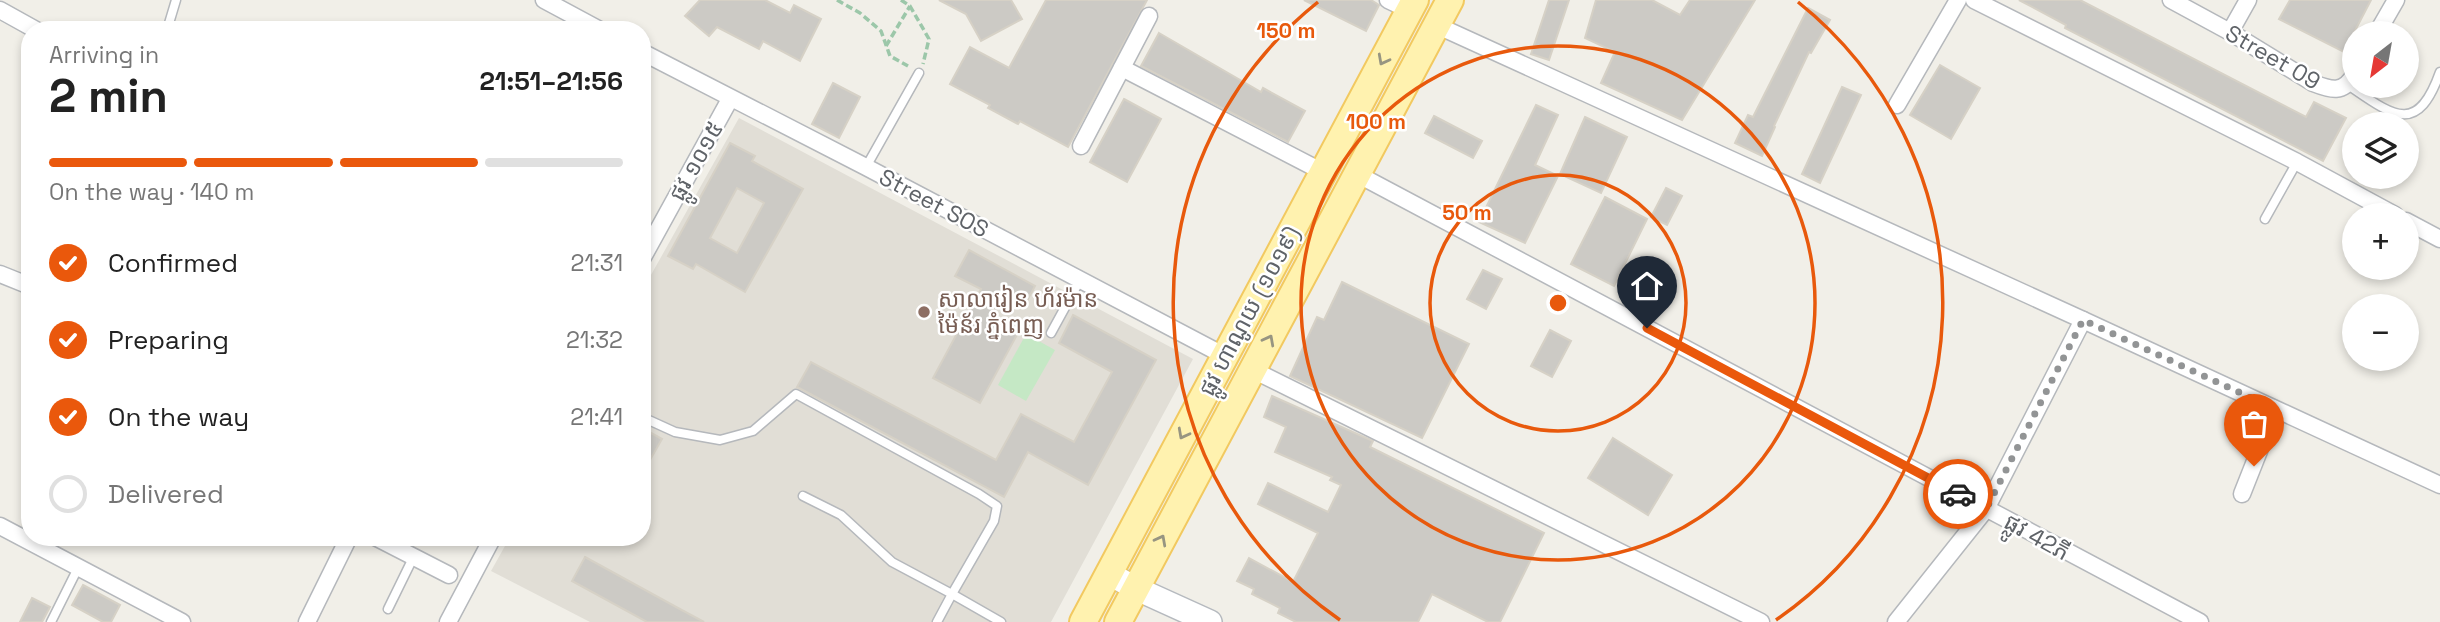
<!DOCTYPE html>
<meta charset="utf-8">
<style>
:root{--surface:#fff;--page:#f2f2f2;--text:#222;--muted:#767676;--line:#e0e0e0;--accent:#ea580c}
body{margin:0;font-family:"Space Grotesk","Noto Sans Khmer",sans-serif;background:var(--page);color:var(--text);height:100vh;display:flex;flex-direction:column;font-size:26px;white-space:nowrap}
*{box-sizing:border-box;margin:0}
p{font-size:23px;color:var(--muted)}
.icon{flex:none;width:38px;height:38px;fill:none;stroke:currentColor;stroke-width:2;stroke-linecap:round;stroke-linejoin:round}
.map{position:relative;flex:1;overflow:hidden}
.sheet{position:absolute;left:21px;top:21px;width:630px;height:525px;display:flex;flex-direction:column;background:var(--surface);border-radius:28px;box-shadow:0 4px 10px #0003}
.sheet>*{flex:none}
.needle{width:46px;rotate:211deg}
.tools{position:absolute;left:2342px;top:21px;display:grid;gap:14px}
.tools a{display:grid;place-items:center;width:77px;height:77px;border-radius:50%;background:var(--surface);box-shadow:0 4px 10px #0003;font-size:35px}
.pin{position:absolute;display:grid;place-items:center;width:60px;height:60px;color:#fff;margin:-72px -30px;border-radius:50% 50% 50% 0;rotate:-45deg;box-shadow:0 0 7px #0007}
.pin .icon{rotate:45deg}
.courier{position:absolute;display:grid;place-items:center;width:70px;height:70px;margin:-35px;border:5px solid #ea580c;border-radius:50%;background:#fff;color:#222;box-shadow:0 2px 9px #0007}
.overview em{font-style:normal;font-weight:700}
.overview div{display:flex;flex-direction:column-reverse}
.overview{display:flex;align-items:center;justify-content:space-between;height:119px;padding:0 28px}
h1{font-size:46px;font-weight:700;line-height:52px}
.bar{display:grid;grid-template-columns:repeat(4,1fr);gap:10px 7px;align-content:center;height:84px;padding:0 28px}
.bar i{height:9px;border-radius:5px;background:var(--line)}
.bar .on{background:var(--accent)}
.bar p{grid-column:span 4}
ol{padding:0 28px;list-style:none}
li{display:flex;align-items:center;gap:21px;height:77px}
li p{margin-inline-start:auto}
li .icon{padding:7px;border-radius:50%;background:var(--accent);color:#fff;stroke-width:4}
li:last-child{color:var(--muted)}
li i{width:38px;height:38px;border:4px solid var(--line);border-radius:50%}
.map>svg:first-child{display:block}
</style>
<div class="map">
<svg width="2440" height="622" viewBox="0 0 2440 622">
<rect width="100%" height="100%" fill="#f1efe8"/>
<!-- education -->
<polygon fill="#e1ded6" points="739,118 1193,359 1051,622 590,622 491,571 510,537 642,537 642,291"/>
<!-- green -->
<polygon fill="#c5e8c5" points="1026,334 1055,350 1026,401 998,385"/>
<!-- building -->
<g fill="#cccac5" stroke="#d6d1c6" stroke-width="2" fill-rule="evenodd">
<polygon points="700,0 765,0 790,13 794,5 821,19 800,61 763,41 759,49 717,27 709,36 685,16"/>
<polygon points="939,0 1011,0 1022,19 981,41 966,14"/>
<polygon points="1046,0 1147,0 1068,147 1020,121 1018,124 988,108 990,105 950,84 970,47 1009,68"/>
<polygon points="1304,0 1371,0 1379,5 1366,31"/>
<polygon points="1549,0 1569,0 1549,60 1531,54"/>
<polygon points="1596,0 1652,0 1680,15 1690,0 1755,0 1682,120 1601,83 1615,52 1585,38"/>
<polygon points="2019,0 2080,0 2306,117 2314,102 2346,118 2323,161 2065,28 2066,25"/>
<polygon points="2290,0 2371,0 2344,52 2279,19"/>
<polygon points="1808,8 1830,20 1811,53 1809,52 1774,126 1775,127 1762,156 1735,143 1748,115 1753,117"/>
<polygon points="1159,33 1261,92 1263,88 1305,111 1288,142 1141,66"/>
<polygon points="1940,65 1980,88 1951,139 1910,115"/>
<polygon points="833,83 860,97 839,138 812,124"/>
<polygon points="1842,87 1861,95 1820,183 1802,174"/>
<polygon points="1124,99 1161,119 1127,182 1090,162"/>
<polygon points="1536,105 1558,115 1535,165 1558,176 1525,243 1479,222"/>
<polygon points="1434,116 1482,141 1473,158 1425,133"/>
<polygon points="1585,117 1627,137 1601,193 1560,174"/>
<path d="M730 143 755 156 752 161 803 189 745 292 696 264 693 269 668 256ZM737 188 764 203 737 253 710 238Z"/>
<polygon points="1666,188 1682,196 1667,225 1651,217"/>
<polygon points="1605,197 1647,219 1614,286 1571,264"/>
<polygon points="969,250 1035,286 1027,301 1005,289 990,317 1018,333 980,403 933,378 981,289 955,276"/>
<polygon points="1483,270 1502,279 1486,309 1467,299"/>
<polygon points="1342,282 1469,344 1422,438 1290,376 1317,317 1324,320"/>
<polygon points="1073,315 1156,360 1088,485 1028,452 1004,497 797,387 811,362 996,460 1021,414 1074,442 1112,372 1059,343"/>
<polygon points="1550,330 1571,341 1552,377 1531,366"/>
<polygon points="1272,396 1373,441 1370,447 1544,533 1500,622 1488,622 1432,594 1418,622 1296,622 1278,613 1280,608 1252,594 1254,589 1237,581 1249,558 1293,582 1318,533 1258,504 1268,483 1328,512 1341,485 1330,480 1332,477 1275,452 1286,427 1264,417"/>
<polygon points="642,428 662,439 642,474"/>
<polygon points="1613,438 1672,475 1648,515 1588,478"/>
<polygon points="585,557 678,608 704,622 647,622 572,581"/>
<polygon points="83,585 120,605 111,622 103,622 72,605"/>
<polygon points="32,598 50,607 42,622 20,622"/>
</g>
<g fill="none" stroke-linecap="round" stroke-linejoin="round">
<defs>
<g id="lane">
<polyline points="167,30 176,0"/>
<path d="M2348 85C2392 115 2417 137 2440 72"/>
<polyline points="866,167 919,73"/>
<polyline points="2265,219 2297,162"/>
<polyline points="1051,333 1080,280"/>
<polyline points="642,417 675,432 720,440 753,431 796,394 979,494 997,506 994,521 952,594 1001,622"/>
<polyline points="803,496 841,515 892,562 952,594 937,622"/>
<polyline points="388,609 413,558"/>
<polyline points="51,622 79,566"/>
</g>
<g id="street">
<polyline points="544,0 600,30"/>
<polyline points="1388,0 1409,10"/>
<polyline points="1974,0 2297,162 2395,215"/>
<path d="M2171 0 2230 32 2313 83C2331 90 2343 94 2354 75"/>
<polyline points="0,10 36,30"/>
<polyline points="1436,25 2083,320 2440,485"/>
<polyline points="2230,32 2248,0"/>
<polyline points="2377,33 2396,0"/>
<polyline points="642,52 866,167 1225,356"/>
<polyline points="1122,68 1323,172"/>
<polyline points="1897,105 1958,0"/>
<polyline points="1081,146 1149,16"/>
<polyline points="1357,174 2200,622"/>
<polyline points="2406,221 2440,239"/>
<polyline points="642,259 730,99"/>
<polyline points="0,274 30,286"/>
<polyline points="1253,370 1761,622"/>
<polyline points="2242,494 2259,451 2273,408"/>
<polyline points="0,526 182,622"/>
<polyline points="375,537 449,575"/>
<polyline points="307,622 349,537"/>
<polyline points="448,622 493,537"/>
<polyline points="1896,622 1986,509 2083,320"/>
</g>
<polyline id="secondary" points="1108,573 1135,588 1210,622"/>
<g id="primary">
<polyline points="1083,622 1415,0"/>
<polyline points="1118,622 1450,0"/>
</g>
</defs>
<!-- lane casing -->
<use href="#lane" stroke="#b5b8bc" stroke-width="11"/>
<!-- street casing -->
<use href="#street" stroke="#b5b8bc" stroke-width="19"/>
<!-- secondary casing -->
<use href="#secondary" stroke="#b6babf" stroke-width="26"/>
<!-- primary casing -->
<use href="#primary" stroke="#f2c960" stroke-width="30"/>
<!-- path -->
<g stroke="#9cc7a9" stroke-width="3.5" stroke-dasharray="7 3.5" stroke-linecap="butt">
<polyline points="837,0 860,13 881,31 890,56 908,66"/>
<polyline points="901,0 910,6 929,39 923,64"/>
<polyline points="886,46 910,6"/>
</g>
<!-- lane -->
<use href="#lane" stroke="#fff" stroke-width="8"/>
<!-- street -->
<use href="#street" stroke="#fff" stroke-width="16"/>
<!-- secondary -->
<use href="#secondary" stroke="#fff" stroke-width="23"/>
<!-- primary -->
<use href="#primary" stroke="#fff2af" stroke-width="26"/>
</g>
<!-- one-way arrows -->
<defs><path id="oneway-chevron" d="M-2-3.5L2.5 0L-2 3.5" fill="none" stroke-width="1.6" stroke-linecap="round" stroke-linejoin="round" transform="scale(1.75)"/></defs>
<g stroke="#979581">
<use href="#oneway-chevron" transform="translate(1383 60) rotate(118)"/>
<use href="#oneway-chevron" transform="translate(1269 340) rotate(-62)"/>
<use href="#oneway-chevron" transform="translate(1183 434) rotate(118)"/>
<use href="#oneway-chevron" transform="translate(1161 540) rotate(-62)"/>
</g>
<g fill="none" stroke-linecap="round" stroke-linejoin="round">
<!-- done -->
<polyline stroke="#929495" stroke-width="7" stroke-dasharray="0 12.6" points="1958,494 1986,509 2083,320 2273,408 2254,466"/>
<!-- route -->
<polyline stroke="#ea580c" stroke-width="9" points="1647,328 1958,494"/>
</g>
<!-- distance rings -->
<g fill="none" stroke="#e8590c" stroke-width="3.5">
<circle cx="1558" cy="303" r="128"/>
<circle cx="1558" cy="303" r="257"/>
<path d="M1340 620A385 385 0 0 1 1318 2M1798 2A385 385 0 0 1 1776 620"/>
</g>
<!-- markers -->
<circle fill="#8d6e63" stroke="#fff" stroke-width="2.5" cx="924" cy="312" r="7"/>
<g text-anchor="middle" stroke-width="5" stroke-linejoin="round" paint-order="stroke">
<!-- street labels -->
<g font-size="23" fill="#5f6368" stroke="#fff">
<text transform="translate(2273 57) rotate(30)" y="8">Street 09</text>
<text transform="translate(696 161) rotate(-61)" y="8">ផ្លូវ ១០១៥</text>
<text transform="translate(934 203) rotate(28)" y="8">Street SOS</text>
<text transform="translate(1249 311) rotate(-62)" y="8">ផ្លូវ ហាណូយ (១០១៩)</text>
<text transform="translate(2037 537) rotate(29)" y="8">ផ្លូវ 42ភី</text>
</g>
<!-- education labels -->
<g font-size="23" fill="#785e54" stroke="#fff" text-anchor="start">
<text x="938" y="307">សាលារៀន ហ័រម៉ាន<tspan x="938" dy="26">ម៉ៃន័រ ភ្នំពេញ</tspan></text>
</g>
</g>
<circle cx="1558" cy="303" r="10" fill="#e8590c" stroke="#fff" stroke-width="3.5"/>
<g font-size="21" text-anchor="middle" font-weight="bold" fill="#e8590c" stroke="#fff" stroke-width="5" stroke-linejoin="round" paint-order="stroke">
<text x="1286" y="38">150 m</text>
<text x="1376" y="129">100 m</text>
<text x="1467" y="220">50 m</text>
</g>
</svg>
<div class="tools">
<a><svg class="needle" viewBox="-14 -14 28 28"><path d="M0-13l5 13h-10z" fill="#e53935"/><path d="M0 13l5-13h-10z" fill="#767676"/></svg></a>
<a><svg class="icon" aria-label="layers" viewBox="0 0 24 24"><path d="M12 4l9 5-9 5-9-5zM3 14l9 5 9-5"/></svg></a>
<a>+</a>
<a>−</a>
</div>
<div class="pin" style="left:2254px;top:466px;background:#ea580c"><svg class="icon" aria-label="bag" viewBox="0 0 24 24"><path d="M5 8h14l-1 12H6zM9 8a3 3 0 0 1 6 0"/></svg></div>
<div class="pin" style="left:1647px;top:328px;background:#1f2937"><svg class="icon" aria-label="home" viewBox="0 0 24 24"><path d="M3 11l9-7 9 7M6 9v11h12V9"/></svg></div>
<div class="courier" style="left:1958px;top:494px"><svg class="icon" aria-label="car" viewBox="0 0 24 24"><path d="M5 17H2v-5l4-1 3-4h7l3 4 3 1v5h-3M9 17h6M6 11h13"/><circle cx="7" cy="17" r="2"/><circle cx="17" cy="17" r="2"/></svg></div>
<section class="sheet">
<div class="overview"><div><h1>2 min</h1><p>Arriving in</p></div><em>21:51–21:56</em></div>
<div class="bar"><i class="on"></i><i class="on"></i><i class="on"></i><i></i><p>On the way · 140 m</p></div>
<ol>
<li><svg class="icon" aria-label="check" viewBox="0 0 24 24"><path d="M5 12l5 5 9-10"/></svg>Confirmed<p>21:31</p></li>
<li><svg class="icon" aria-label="check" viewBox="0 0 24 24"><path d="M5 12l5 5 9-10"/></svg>Preparing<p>21:32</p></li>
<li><svg class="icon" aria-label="check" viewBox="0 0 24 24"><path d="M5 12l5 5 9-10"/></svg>On the way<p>21:41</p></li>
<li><i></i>Delivered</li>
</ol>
</section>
</div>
